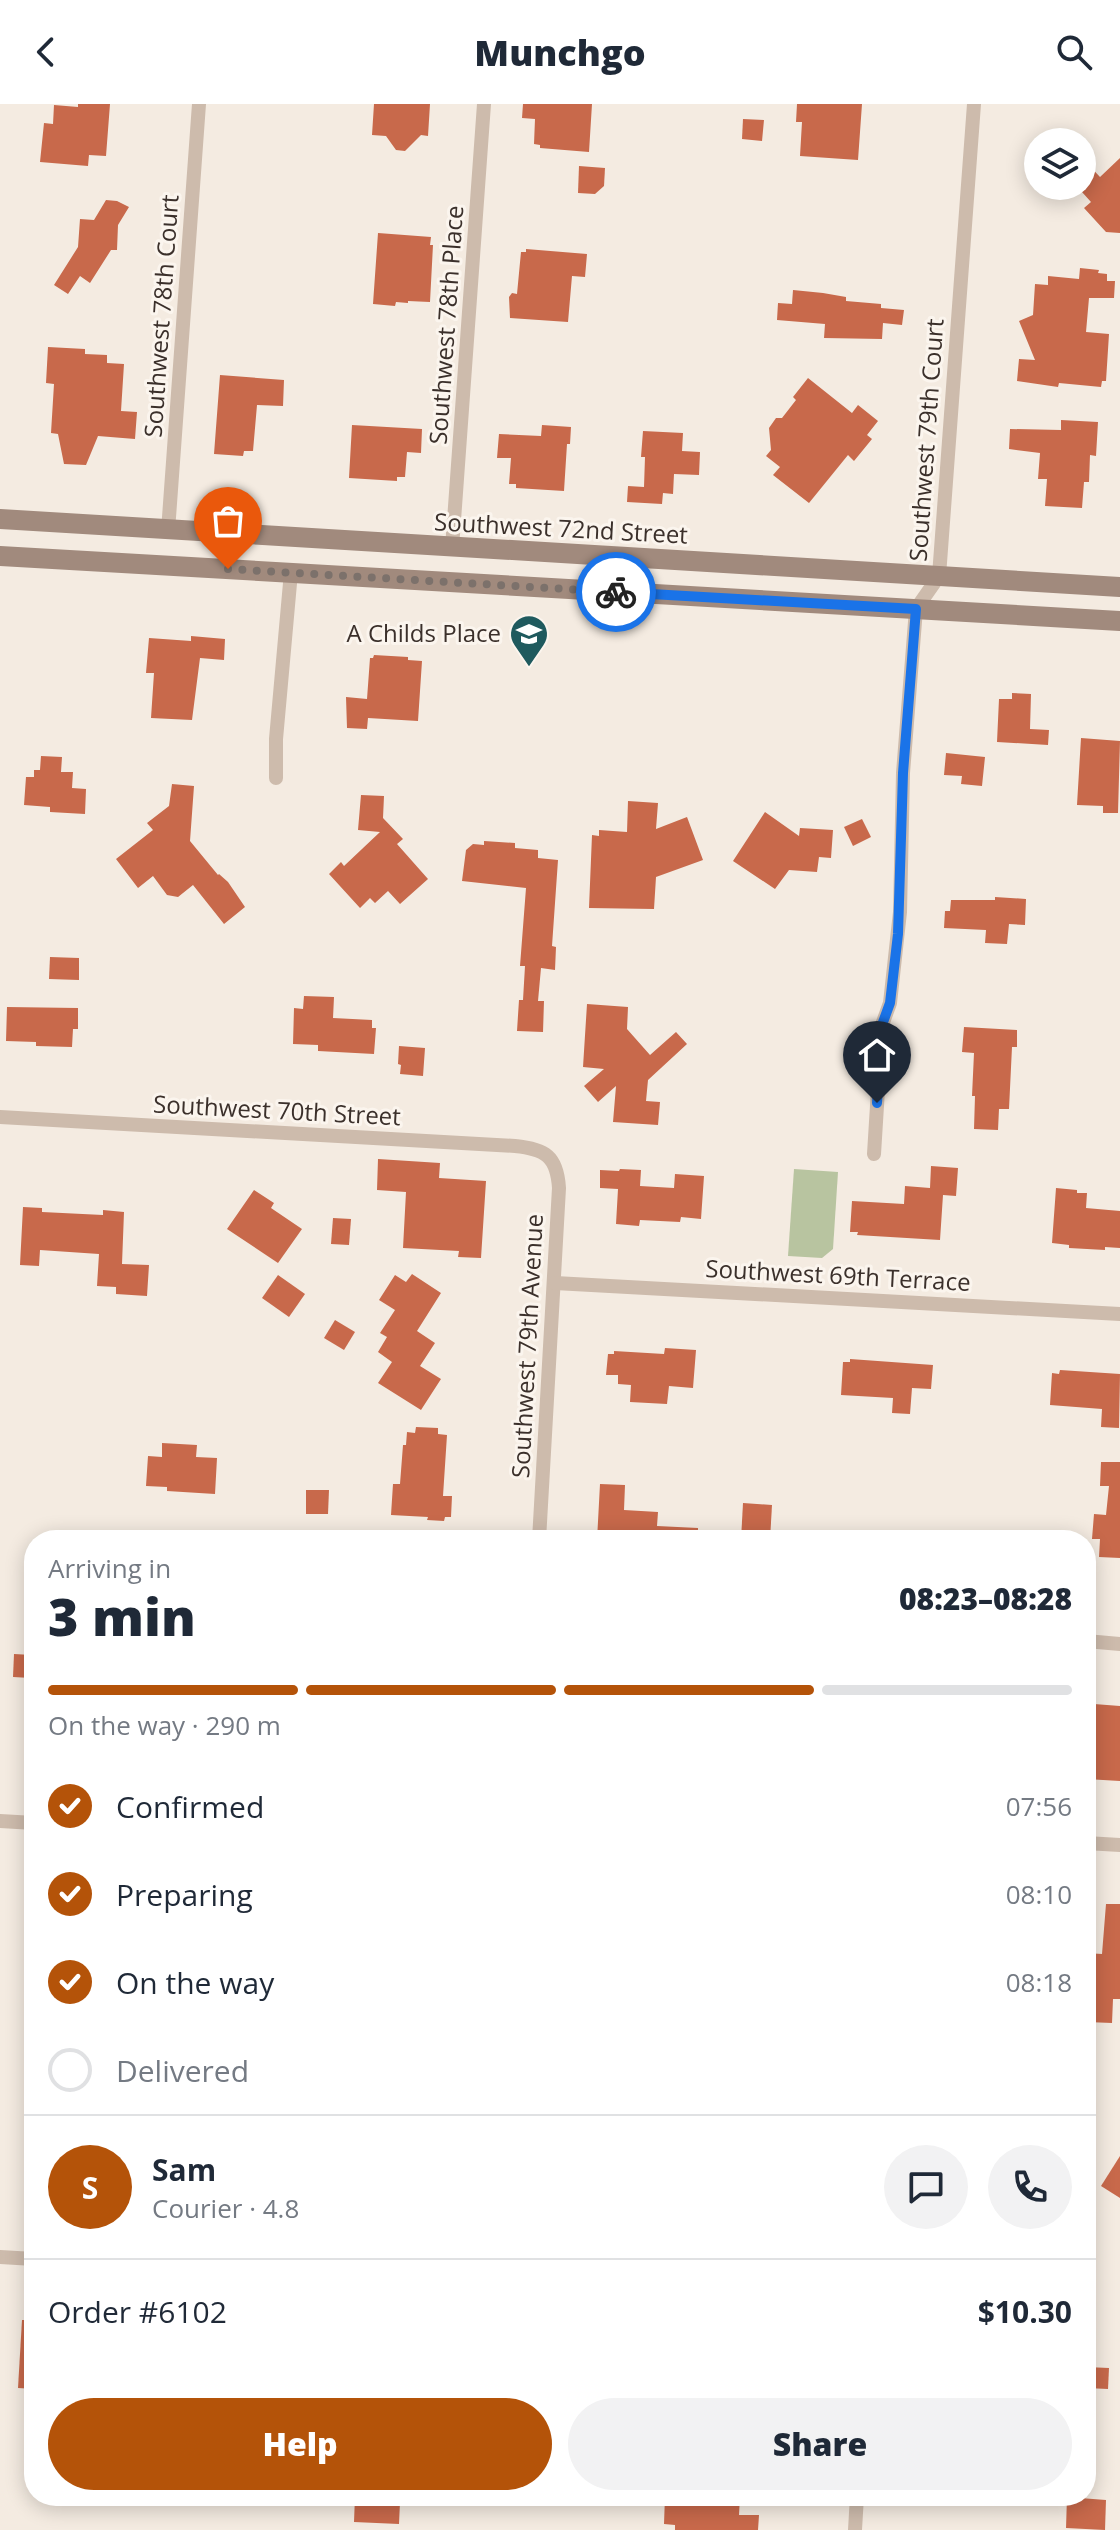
<!DOCTYPE html>
<meta charset="utf-8">
<style>
:root{--surface:#fff;--page:#f2f2f3;--text:#1f2937;--muted:#747a83;--line:#e0e1e3;--accent:#b45309}
body{margin:0;font-family:"Open Sans",sans-serif;background:var(--page);color:var(--text);height:100vh;display:flex;flex-direction:column;font-size:30px;white-space:nowrap}
*{box-sizing:border-box;margin:0}
p{font-size:26px;color:var(--muted)}
.icon{flex:none;width:44px;height:44px;fill:none;stroke:currentColor;stroke-width:2;stroke-linecap:round;stroke-linejoin:round}
.map{position:relative;flex:1;overflow:hidden}
.sheet{position:absolute;left:24px;top:1426px;width:1072px;height:976px;display:flex;flex-direction:column;background:var(--surface);border-radius:32px;box-shadow:0 4px 20px #0003}
.sheet>*{flex:none}
.controls{position:absolute;left:1024px;top:24px;display:grid;gap:16px}
.controls a{display:grid;place-items:center;width:72px;height:72px;border-radius:50%;background:var(--surface);box-shadow:0 4px 20px #0003;font-size:40px}
.pin{position:absolute;display:grid;place-items:center;width:68px;height:68px;color:#fff;margin:-82px -34px;border-radius:50% 50% 50% 0;rotate:-45deg;box-shadow:0 0 8px #0007}
.pin .icon{rotate:45deg}
.courier{position:absolute;display:grid;place-items:center;width:80px;height:80px;margin:-40px;border:6px solid #1a73e8;border-radius:50%;background:#fff;color:#222;box-shadow:0 2px 10px #0007}
.summary em{font-style:normal;font-weight:800}
.summary div{display:flex;flex-direction:column-reverse}
.summary{display:flex;align-items:center;justify-content:space-between;height:136px;padding:0 24px}
h1{font-size:52px;font-weight:800;line-height:60px}
.bar{display:grid;grid-template-columns:repeat(4,1fr);gap:12px 8px;align-content:center;height:96px;padding:0 24px}
.bar i{height:10px;border-radius:6px;background:var(--line)}
.bar .current{background:var(--accent)}
.bar p{grid-column:span 4}
.line{display:flex;align-items:center;gap:20px;padding:0 24px;border-top:2px solid var(--line)}
.line div{flex:1}
.round{display:grid;place-items:center;flex:none;width:84px;height:84px;border-radius:42px;background:var(--page)}
ol{padding:0 24px;list-style:none}
li{display:flex;align-items:center;gap:24px;height:88px}
li p{margin-inline-start:auto}
li .icon{padding:8px;border-radius:50%;background:var(--accent);color:#fff;stroke-width:4}
li:last-child{color:var(--muted)}
li i{width:44px;height:44px;border:4px solid var(--line);border-radius:50%}
.action{display:flex;gap:16px;margin-top:auto;padding:16px 24px}
.action a{flex:1;height:92px;border-radius:48px;background:var(--accent);color:#fff;font-size:32px;font-weight:800;line-height:92px;text-align:center}
.action a+a{background:var(--page);color:var(--text)}
header{display:flex;justify-content:space-between;align-items:center;height:104px;padding:0 24px;background:var(--surface);font-size:36px;font-weight:800}
.map>svg:first-child{display:block}
</style>
<header><svg class="icon" aria-label="back" viewBox="0 0 24 24"><path d="M15 5l-7 7 7 7"/></svg>Munchgo<svg class="icon" aria-label="search" viewBox="0 0 24 24"><circle cx="10" cy="10" r="6"/><path d="M15 15l6 6"/></svg></header>
<div class="map">
<svg width="1120" height="2426" viewBox="0 0 1120 2426">
<rect width="100%" height="100%" fill="#f4ebe1"/>
<!-- green -->
<polygon fill="#b8c4a0" points="794,1065 838,1068 833,1145 822,1154 788,1152"/>
<!-- building -->
<g fill="#c8694b">
<polygon points="78,0 110,0 106,52 89,51 88,62 40,58 44,19 53,20 54,1 78,3"/>
<polygon points="374,0 430,0 428,32 421,31 405,47 396,46 386,32 372,31"/>
<polygon points="523,0 592,0 589,48 540,44 540,41 534,40 535,15 522,14"/>
<polygon points="797,0 862,0 858,56 800,52 802,18 796,18"/>
<polygon points="743,15 764,16 762,37 742,35"/>
<polygon points="1082,54 1100,73 1120,54 1120,129 1106,128 1084,104 1091,98 1082,88"/>
<polygon points="579,62 605,64 604,82 595,90 578,89"/>
<polygon points="106,96 117,97 129,103 118,121 117,146 111,146 90,179 80,172 68,190 54,181 78,143 80,115 94,116"/>
<polygon points="378,129 431,133 430,141 433,141 430,198 408,197 408,199 396,198 395,202 373,200"/>
<polygon points="526,145 587,150 585,173 572,172 568,218 510,214 509,193 512,189 517,190 521,148 526,148"/>
<polygon points="1080,164 1099,166 1098,169 1107,170 1107,177 1115,177 1114,194 1089,194 1086,228 1109,230 1106,277 1102,277 1101,283 1059,279 1058,283 1017,277 1019,255 1035,256 1019,217 1033,211 1035,180 1048,181 1048,172 1079,175"/>
<polygon points="793,186 823,189 846,193 846,197 881,200 881,204 904,206 902,221 883,219 882,235 824,234 825,220 777,216 778,199 792,200"/>
<polygon points="48,243 85,245 85,250 107,251 107,259 124,260 121,307 137,308 135,335 98,332 86,361 64,360 58,330 51,329 54,280 46,279"/>
<polygon points="220,271 284,276 283,302 257,301 253,347 244,347 243,352 214,350"/>
<polygon points="808,274 852,309 858,301 878,317 867,331 872,335 854,357 848,351 809,399 773,371 780,363 766,352 771,346 769,324 776,314 782,314 796,296 793,293"/>
<polygon points="1061,316 1098,318 1096,352 1090,351 1089,378 1084,378 1082,404 1045,402 1047,375 1038,375 1040,349 1009,345 1010,325 1061,326"/>
<polygon points="352,321 422,325 421,349 407,348 405,373 397,373 397,377 349,374"/>
<polygon points="542,321 571,323 570,340 567,340 564,387 516,384 516,380 509,380 511,354 497,354 499,330 541,332"/>
<polygon points="643,327 683,329 682,347 700,348 699,371 674,370 673,390 663,389 662,400 627,398 628,382 644,383 645,353 641,353"/>
<polygon points="191,532 225,535 224,556 200,554 192,616 151,614 154,569 146,569 149,534 191,537"/>
<polygon points="374,551 408,553 408,556 422,557 418,617 368,614 367,625 347,624 346,593 367,595 370,554 373,554"/>
<polygon points="1012,589 1031,590 1030,625 1049,626 1048,641 997,638 999,595 1012,595"/>
<polygon points="1081,634 1120,637 1118,709 1103,709 1103,702 1077,701"/>
<polygon points="946,649 985,653 982,682 961,680 962,672 944,671"/>
<polygon points="41,652 62,653 61,668 73,668 72,684 86,685 85,710 50,708 50,703 24,701 26,673 34,673 34,666 40,666"/>
<polygon points="172,680 194,682 190,737 218,771 219,770 228,778 245,803 224,820 193,781 178,793 167,791 153,772 138,784 116,755 153,726 147,719 169,702"/>
<polygon points="361,691 384,692 383,714 403,735 397,740 428,775 400,800 388,787 375,799 370,794 360,804 329,770 341,758 344,762 380,728 358,726"/>
<polygon points="628,697 658,699 656,725 687,713 703,756 656,773 654,805 589,804 592,731 599,732 599,726 627,728"/>
<polygon points="765,708 799,732 800,724 833,726 831,754 819,753 817,768 789,766 775,785 733,757"/>
<polygon points="862,715 871,733 853,742 844,723"/>
<polygon points="484,737 515,739 515,744 538,746 538,754 558,756 552,842 556,843 555,866 541,864 538,897 544,897 543,928 517,927 519,896 523,896 525,862 520,862 526,784 462,777 466,746 473,740 484,741"/>
<polygon points="995,793 1026,795 1025,821 1009,820 1007,840 985,839 986,826 944,824 945,807 950,807 951,796 995,796"/>
<polygon points="50,853 79,854 79,876 49,875"/>
<polygon points="304,892 334,893 333,914 372,916 372,924 376,924 374,950 318,947 318,941 293,940 294,904 303,905"/>
<polygon points="587,900 628,903 627,925 650,951 676,928 687,940 648,976 646,997 660,998 658,1021 613,1018 616,982 598,998 584,982 604,965 583,963"/>
<polygon points="7,903 78,904 78,925 73,925 72,943 36,942 36,938 6,937"/>
<polygon points="964,923 1017,926 1017,943 1012,943 1009,1005 999,1005 998,1026 974,1025 975,992 972,992 974,949 962,948"/>
<polygon points="399,942 425,944 423,972 400,970 401,961 398,960"/>
<polygon points="378,1055 440,1059 439,1074 486,1077 481,1154 458,1153 459,1147 403,1144 406,1088 377,1086"/>
<polygon points="931,1062 958,1064 956,1092 943,1091 940,1136 857,1131 858,1128 850,1128 852,1097 904,1100 905,1082 930,1084"/>
<polygon points="620,1065 641,1066 640,1082 674,1084 675,1070 704,1072 701,1115 681,1113 680,1118 640,1116 639,1122 616,1120 618,1085 600,1084 600,1066 619,1067"/>
<polygon points="1056,1084 1077,1086 1077,1089 1087,1089 1086,1104 1120,1107 1120,1144 1105,1143 1105,1146 1069,1144 1069,1141 1052,1139"/>
<polygon points="254,1086 274,1099 271,1104 302,1125 278,1159 227,1125"/>
<polygon points="23,1103 42,1104 42,1108 103,1111 103,1106 124,1108 122,1160 149,1161 147,1192 116,1190 116,1183 97,1182 99,1150 40,1146 39,1162 20,1161"/>
<polygon points="333,1114 351,1115 349,1141 331,1140"/>
<polygon points="412,1170 441,1189 417,1227 435,1239 420,1262 441,1275 421,1306 378,1279 392,1258 378,1248 387,1233 380,1229 395,1206 379,1196 395,1171 406,1178"/>
<polygon points="278,1171 305,1190 289,1213 262,1194"/>
<polygon points="335,1216 355,1228 344,1246 324,1234"/>
<polygon points="665,1244 696,1246 693,1284 669,1282 667,1300 630,1298 631,1281 618,1280 618,1271 606,1271 608,1250 614,1250 614,1247 664,1250"/>
<polygon points="850,1255 933,1261 931,1285 912,1284 910,1310 892,1309 893,1294 841,1291 843,1258 850,1258"/>
<polygon points="1060,1266 1120,1270 1119,1324 1101,1323 1102,1305 1050,1301 1052,1269 1059,1270"/>
<polygon points="416,1323 438,1324 438,1330 447,1331 443,1392 452,1392 451,1413 445,1413 444,1417 427,1416 428,1413 391,1411 393,1380 400,1380 403,1341 406,1341 407,1328 415,1329"/>
<polygon points="162,1339 197,1341 196,1353 217,1354 215,1390 167,1387 167,1383 146,1382 148,1352 162,1353"/>
<polygon points="1101,1358 1120,1358 1120,1454 1099,1453 1100,1435 1092,1435 1094,1410 1106,1411 1109,1382 1100,1382"/>
<polygon points="600,1380 625,1381 624,1406 658,1408 657,1422 698,1424 698,1436 597,1436"/>
<polygon points="306,1386 329,1386 328,1410 306,1410"/>
<polygon points="743,1399 772,1401 770,1436 741,1436"/>
<polygon points="14,1550 32,1551 31,1574 13,1573"/>
<polygon points="1094,1600 1120,1602 1120,1677 1086,1675 1086,1658 1090,1658"/>
<polygon points="1106,1800 1120,1800 1120,1895 1113,1895 1112,1919 1087,1918 1089,1893 1086,1892 1086,1849 1102,1850"/>
<polygon points="1120,2052 1120,2094 1101,2082"/>
<polygon points="22,2216 34,2216 34,2285 18,2284"/>
<polygon points="1086,2263 1109,2264 1108,2285 1086,2284"/>
<polygon points="355,2392 378,2392 378,2397 400,2398 399,2420 354,2418"/>
<polygon points="665,2392 740,2392 739,2411 759,2411 758,2426 675,2426 675,2421 664,2420"/>
<polygon points="1067,2393 1106,2396 1105,2426 1066,2424"/>
</g>
<g fill="none" stroke-linecap="round" stroke-linejoin="round">
<!-- minor -->
<g stroke="#cdbbac" stroke-width="14">
<polyline points="168,427 199,0"/>
<polyline points="452,444 484,0"/>
<polyline points="276,674 276,635 291,468"/>
<path d="M0 1013 515 1042C545 1045 557 1052 559 1084L539 1436"/>
<polyline points="874,1050 882,921 890,899 900,808 903,669 916,505 939,472 974,0"/>
<polyline points="555,1179 1120,1210"/>
<polyline points="1086,1537 1120,1540"/>
<polyline points="0,1717 34,1719"/>
<polyline points="1086,1739 1120,1741"/>
<polyline points="0,2153 34,2155"/>
<polyline points="855,2426 857,2392"/>
</g>
<!-- secondary -->
<g stroke="#a18a7d" stroke-width="20">
<polyline points="0,415 1120,483"/>
<polyline points="0,452 1120,517"/>
</g>
</g>
<g fill="none" stroke-linecap="round" stroke-linejoin="round">
<!-- done -->
<polyline stroke="#7c716b" stroke-width="8" stroke-dasharray="0 14.4" points="228,465 616,488"/>
<!-- route -->
<polyline stroke="#1a73e8" stroke-width="10" points="616,488 916,505 903,669 898,830 890,899 882,921 877,999"/>
</g>
<!-- icons -->
<defs>
<symbol id="school-pin" viewBox="-11 -11 22 30"><path d="M0 17L-7.5 6A9.5 9.5 0 1 1 7.5 6Z" fill="#1f5a5e" stroke="#fbf5ee"/><path d="M0-5L7-2L0 1L-7-2ZM-4 1L0 2.5L4 1V4Q0 6-4 4Z" fill="#fff"/></symbol>
</defs>
<g fill-rule="evenodd">
<use href="#school-pin" x="507" y="508" width="44" height="60"/>
</g>
<g text-anchor="middle" stroke-width="6" stroke-linejoin="round" paint-order="stroke">
<!-- street labels -->
<g font-size="24" fill="#3b302b" stroke="#fbf5ee">
<text transform="translate(162 212) rotate(-86)" y="8">Southwest 78th Court</text>
<text transform="translate(447 221) rotate(-86)" y="8">Southwest 78th Place</text>
<text transform="translate(927 336) rotate(-86)" y="8">Southwest 79th Court</text>
<text transform="translate(561 425) rotate(3)" y="8">Southwest 72nd Street</text>
<text transform="translate(277 1007) rotate(3)" y="8">Southwest 70th Street</text>
<text transform="translate(838 1172) rotate(3)" y="8">Southwest 69th Terrace</text>
<text transform="translate(528 1242) rotate(-87)" y="8">Southwest 79th Avenue</text>
</g>
<!-- poi labels -->
<g font-size="24" fill="#3b302b" stroke="#fbf5ee" text-anchor="end">
<text x="501" y="538">A Childs Place</text>
</g>
</g>
</svg>
<div class="controls">
<a><svg class="icon" aria-label="layers" viewBox="0 0 24 24"><path d="M12 4l9 5-9 5-9-5zM3 14l9 5 9-5"/></svg></a>
</div>
<div class="pin" style="left:228px;top:465px;background:#ea580c"><svg class="icon" aria-label="bag" viewBox="0 0 24 24"><path d="M5 8h14l-1 12H6zM9 8a3 3 0 0 1 6 0"/></svg></div>
<div class="pin" style="left:877px;top:999px;background:#1f2937"><svg class="icon" aria-label="home" viewBox="0 0 24 24"><path d="M3 11l9-7 9 7M6 9v11h12V9"/></svg></div>
<div class="courier" style="left:616px;top:488px"><svg class="icon" aria-label="bike" viewBox="0 0 24 24"><circle cx="6" cy="16" r="4"/><circle cx="18" cy="16" r="4"/><path d="M6 16l4-8h5l3 8M10 8l3 8H6M13 5h3"/></svg></div>
<section class="sheet">
<div class="summary"><div><h1>3 min</h1><p>Arriving in</p></div><em>08:23–08:28</em></div>
<div class="bar"><i class="current"></i><i class="current"></i><i class="current"></i><i></i><p>On the way · 290 m</p></div>
<ol>
<li><svg class="icon" aria-label="check" viewBox="0 0 24 24"><path d="M5 12l5 5 9-10"/></svg>Confirmed<p>07:56</p></li>
<li><svg class="icon" aria-label="check" viewBox="0 0 24 24"><path d="M5 12l5 5 9-10"/></svg>Preparing<p>08:10</p></li>
<li><svg class="icon" aria-label="check" viewBox="0 0 24 24"><path d="M5 12l5 5 9-10"/></svg>On the way<p>08:18</p></li>
<li><i></i>Delivered</li>
</ol>
<div class="line" style="height:144px"><b class="round" style="background:var(--accent);color:#fff">S</b><div><b>Sam</b><p>Courier · 4.8</p></div><a class="round"><svg class="icon" aria-label="chat" viewBox="0 0 24 24"><path d="M4 5h16v11H9l-5 4z"/></svg></a><a class="round"><svg class="icon" aria-label="phone" viewBox="0 0 24 24"><path d="M5 4h4l2 5-3 2q2 4 5 5l2-3 5 2v4C11 20 4 13 5 4z"/></svg></a></div>
<div class="line" style="height:104px"><div>Order #6102</div><b>$10.30</b></div>
<div class="action"><a>Help</a><a>Share</a></div>
</section>
</div>
